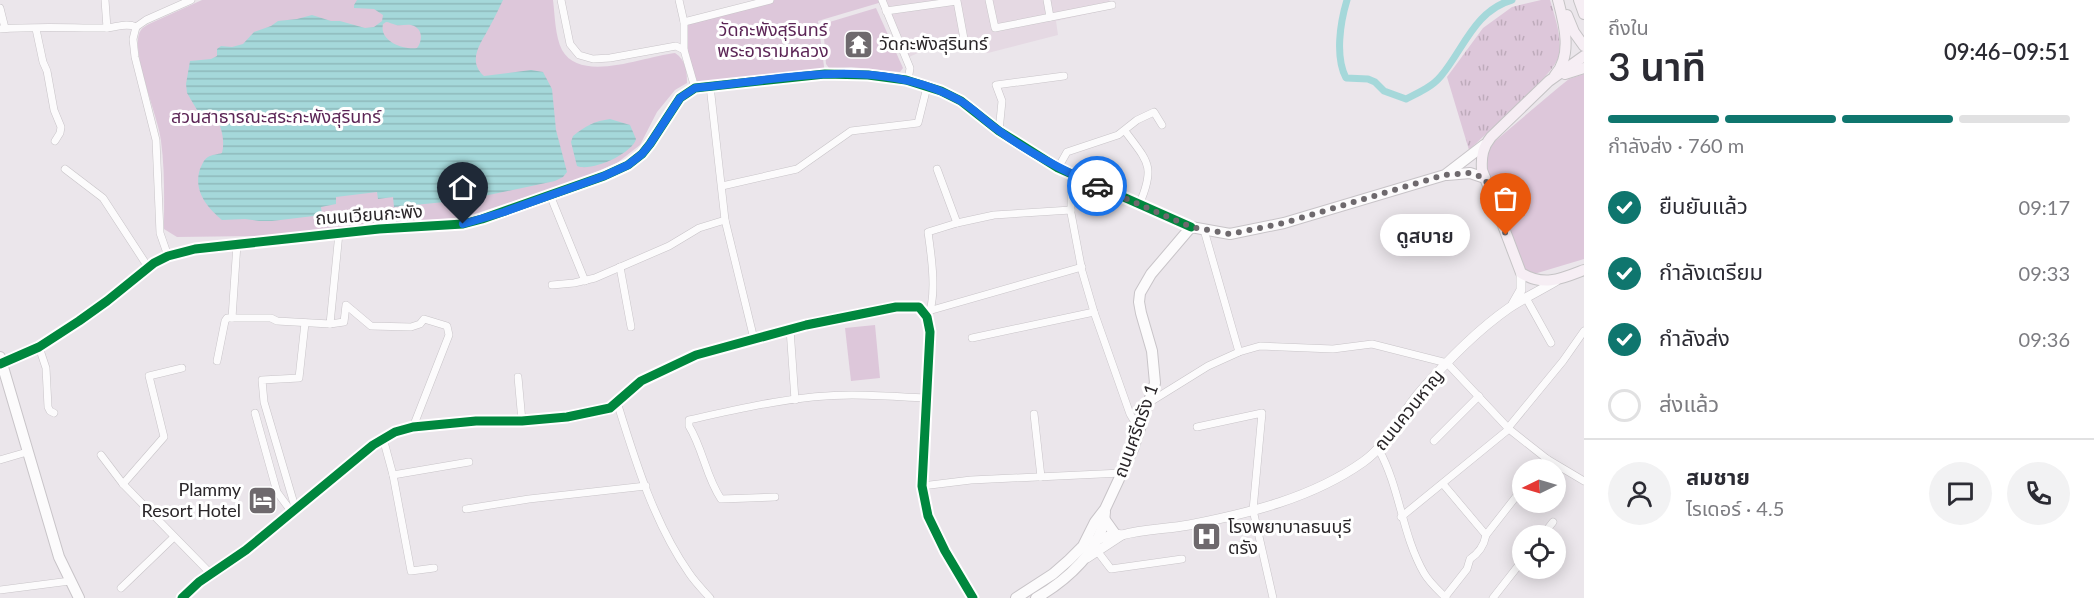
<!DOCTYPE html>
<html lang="th">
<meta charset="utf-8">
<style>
:root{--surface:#fff;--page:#f2f2f3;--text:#2b2b33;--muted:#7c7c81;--line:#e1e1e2;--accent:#0f766e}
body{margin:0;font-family:Lato,"Noto Sans Thai",sans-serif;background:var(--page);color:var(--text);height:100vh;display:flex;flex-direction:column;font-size:22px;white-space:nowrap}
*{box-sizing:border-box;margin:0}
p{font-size:20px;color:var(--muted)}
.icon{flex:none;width:33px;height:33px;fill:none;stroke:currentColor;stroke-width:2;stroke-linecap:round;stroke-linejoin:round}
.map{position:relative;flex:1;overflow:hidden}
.panel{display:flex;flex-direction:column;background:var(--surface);width:510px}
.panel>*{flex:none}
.needle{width:39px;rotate:265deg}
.tools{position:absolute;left:1512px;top:459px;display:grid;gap:12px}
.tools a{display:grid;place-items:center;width:54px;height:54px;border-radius:50%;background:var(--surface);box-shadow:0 3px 15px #0003;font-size:30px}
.pin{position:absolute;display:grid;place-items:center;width:51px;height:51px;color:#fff;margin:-62px -26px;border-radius:50% 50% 50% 0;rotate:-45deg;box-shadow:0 0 6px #0007}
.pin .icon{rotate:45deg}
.courier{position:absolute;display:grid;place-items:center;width:60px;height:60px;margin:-30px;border:4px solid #1a73e8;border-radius:50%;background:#fff;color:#222;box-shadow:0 2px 8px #0007}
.bubble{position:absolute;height:42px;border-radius:21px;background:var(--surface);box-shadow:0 3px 15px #0003;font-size:20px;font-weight:600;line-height:42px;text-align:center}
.overview em{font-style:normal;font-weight:600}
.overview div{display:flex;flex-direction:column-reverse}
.overview{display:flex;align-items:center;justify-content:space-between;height:102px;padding:0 24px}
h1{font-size:39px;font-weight:600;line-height:45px}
.bar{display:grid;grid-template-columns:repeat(4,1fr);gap:9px 6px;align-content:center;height:72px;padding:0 24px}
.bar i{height:8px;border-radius:4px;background:var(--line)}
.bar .on{background:var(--accent)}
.bar p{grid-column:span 4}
.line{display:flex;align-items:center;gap:15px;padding:0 24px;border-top:2px solid var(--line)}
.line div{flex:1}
.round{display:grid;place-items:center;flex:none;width:63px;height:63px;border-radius:32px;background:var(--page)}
ol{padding:0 24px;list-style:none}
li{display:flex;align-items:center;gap:18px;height:66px}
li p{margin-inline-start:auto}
li .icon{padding:6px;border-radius:50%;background:var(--accent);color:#fff;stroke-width:4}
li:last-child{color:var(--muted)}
li i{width:33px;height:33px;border:3px solid var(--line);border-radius:50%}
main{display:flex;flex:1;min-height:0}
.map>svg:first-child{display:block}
</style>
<main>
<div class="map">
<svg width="1584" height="598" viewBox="0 0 1584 598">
<defs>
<pattern id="grass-tufts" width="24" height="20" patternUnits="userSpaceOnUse" patternTransform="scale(1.5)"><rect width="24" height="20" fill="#ddc7da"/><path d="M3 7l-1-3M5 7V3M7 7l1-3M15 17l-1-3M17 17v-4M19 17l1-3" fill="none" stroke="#beabbb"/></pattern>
<pattern id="water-rules" width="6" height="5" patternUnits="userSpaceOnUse" patternTransform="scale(1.5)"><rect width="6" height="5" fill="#a5d8da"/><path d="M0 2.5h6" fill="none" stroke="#8eb9bb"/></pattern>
</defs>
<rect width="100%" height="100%" fill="#ebe6eb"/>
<!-- built -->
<polygon fill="#e5d9e3" points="884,0 1109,0 1115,8 1056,21 1058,35 988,53 968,51 944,45 929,48 909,57"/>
<!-- grass -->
<path fill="url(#grass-tufts)" d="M1541 0H1550C1555 17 1562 37 1559 55 1557 73 1485 134 1469 150L1447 77 1483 28 1512 7Z"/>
<!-- park -->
<g fill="#ddc7da">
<path d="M202 0H553C555 16 555 36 562 50 581 84 645 56 675 53 686 60 687 71 687 83L675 90 657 112 640 145 617 163 572 182 462 218 379 223 263 236 177 237 164 229C164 200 165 170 161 141 159 118 128 47 141 30 143 27 146 26 149 24Z"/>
<polygon points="770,0 882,0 882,2 818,21 825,74 695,88 684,50 684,23"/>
<polygon points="876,8 903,68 900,72 851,67 829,68 826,64 823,24"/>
<path d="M1584 74V259L1534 274 1523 270C1514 246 1482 177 1487 154 1488 150 1492 146 1494 142L1559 87 1569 79Z"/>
<polygon points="875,325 880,378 851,381 845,328"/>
</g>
<!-- water -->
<g fill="url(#water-rules)" fill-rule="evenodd">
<path d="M357 0H503C499 8 495 17 490 26 482 42 466 60 484 76L531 70 543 72 552 89 556 130 567 172 563 177 555 181 465 200 394 207 393 197 378 199 377 192 336 197V204L321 207 322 215 272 221H259L245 219 222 220C207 207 193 191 200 169 202 165 204 159 208 157 211 155 218 154 222 153 225 142 222 127 216 118H205L200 115 187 93 186 84 190 61 211 59 217 56V49L221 46 232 47 243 44 254 32 271 26 278 21 297 19 312 15 331 21H340L365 28 374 27 382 21 383 15 374 9 354 8V5ZM386 22C389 22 392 24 396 25 401 26 406 24 411 25 423 28 423 40 417 48 403 50 379 41 383 24Z"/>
<path d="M610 119 630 125 636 139C632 154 591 172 577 166L571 142 573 136C585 126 595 121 610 119Z"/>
</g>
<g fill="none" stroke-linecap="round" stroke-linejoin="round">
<!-- canal -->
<path stroke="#a5d8da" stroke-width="7" d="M1347 0C1340 23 1335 57 1346 78L1368 79 1375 82 1384 91 1406 99C1418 93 1432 87 1441 76 1463 50 1475 10 1512 0"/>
<defs>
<g id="minor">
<polyline points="105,0 107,28"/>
<polyline points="561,0 570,44 579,55 593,59 610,58 676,46 684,50 695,88"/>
<polyline points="679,0 684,22 684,50"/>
<polyline points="882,0 910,68 908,81"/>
<polyline points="989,0 995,28 1112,5"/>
<polyline points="1047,0 1050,17"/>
<polyline points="0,8 5,28"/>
<polyline points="886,11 957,1 964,39"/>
<polyline points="684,22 770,0"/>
<path d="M0 29C35 26 69 28 104 28 115 28 126 22 136 27"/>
<polyline points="36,29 43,62 47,71 54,110 61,127 60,133 55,141"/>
<polyline points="710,86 725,220 754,339"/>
<polyline points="999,131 1002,101 996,85 1064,76"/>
<path d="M1125 131C1148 162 1156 166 1139 205"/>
<polyline points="1058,168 1067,152 1118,135 1137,120 1154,112 1162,125"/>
<polyline points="65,169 103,198 148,267"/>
<polyline points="937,169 957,223"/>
<polyline points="1071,173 1071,213 1082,271 1094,312 1130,414 1140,431"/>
<polyline points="722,186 797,169 851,131 918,123 927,87"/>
<polyline points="550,195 585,281"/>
<polyline points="1204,230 1239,352"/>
<polyline points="237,244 232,318 271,318 277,321 330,324 339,233"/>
<polyline points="168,256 160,233 156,140 135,57 133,39 136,27 146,20 191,0"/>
<polyline points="620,267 631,327"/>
<polyline points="552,285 574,283 595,278 669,246 699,228 725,220"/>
<polyline points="1526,298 1551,343"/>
<polyline points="932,310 1082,267"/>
<path d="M927 317C938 299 931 253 928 232L957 223 994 215 1071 210"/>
<polyline points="330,324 344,322 346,305 371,326 411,327 420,324 424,319 447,326 449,335 413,427"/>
<polyline points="790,329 795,400"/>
<polyline points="972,338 1094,312"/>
<polyline points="39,347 46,368 48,407 50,411 54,413"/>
<polyline points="217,361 225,321 227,318 232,318"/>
<path d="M1 364C13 358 27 353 39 346 62 334 84 318 105 303 140 278 150 258 195 249L379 229 463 224 482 219 604 176 628 165 642 154 650 144 680 98 695 88 825 74 868 75 906 80 941 91 961 101 999 131 1058 168 1191 227"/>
<polyline points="518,377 522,421"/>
<path d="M617 402C635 460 654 523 689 573 695 582 703 590 710 598"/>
<polyline points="1150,402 1208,366 1239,352 1260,346 1333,349 1372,344 1447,363 1509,429 1547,459 1584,481"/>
<polyline points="255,413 277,492 291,511"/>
<polyline points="1034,414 1041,477"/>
<polyline points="1197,427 1262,413 1253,510 1273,598"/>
<polyline points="1508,428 1563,361 1584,331"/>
<polyline points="383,438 393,475 411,571 434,568"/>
<polyline points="1434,441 1479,396"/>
<path d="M1379 450C1400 488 1402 535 1424 573 1429 582 1438 590 1446 598"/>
<polyline points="101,455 123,484 210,573"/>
<polyline points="0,460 27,452"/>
<polyline points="1538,470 1547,459"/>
<polyline points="393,475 469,462"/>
<polyline points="123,484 164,437 149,376 182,368"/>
<polyline points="1443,484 1486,535"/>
<polyline points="922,486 971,480 1122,473"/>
<path d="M775 497 721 499C706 477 703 449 689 426V420C742 408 797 395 852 395 877 395 901 397 926 398"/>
<polyline points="295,507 264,402 262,380 299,378 305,323"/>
<polyline points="466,509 529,499 646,486"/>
<polyline points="1401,517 1509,429"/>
<polyline points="1542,536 1553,522"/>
<polyline points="1098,552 1111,569 1182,559"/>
<polyline points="121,588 174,537"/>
<polyline points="0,590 70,581"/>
<path d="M1445 597 1467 569 1470 559C1479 553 1484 546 1486 535L1522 489"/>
<polyline points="182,598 199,582 246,550 373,445 395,432 413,427 476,421 522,421 567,417 610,408 641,381 696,355 806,325 896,307 919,307 927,317 930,332 922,486 928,516 945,551 973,598"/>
<polyline points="1493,598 1522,561"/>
</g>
<g id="tertiary">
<polyline points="1513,304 1521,290 1521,273"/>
<path d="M1093 541 1115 534 1122 535C1144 529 1167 529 1189 525 1250 513 1312 498 1363 462 1388 444 1400 416 1420 392 1446 362 1476 331 1509 308 1524 298 1541 290 1556 281"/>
<polyline points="1087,558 1122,535"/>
</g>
<g id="secondary">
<polyline points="1447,175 1470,173 1485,178"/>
<polyline points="0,357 59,557 79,598"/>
<polyline points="1105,520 1115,534"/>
<polyline points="1016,598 1053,574 1069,560 1083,546 1095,522 1105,509 1133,449 1155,383 1152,351 1141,313 1139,302 1140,293 1151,274 1191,227 1230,234 1284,223 1445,175 1484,145"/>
<path d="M1036 598C1066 581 1103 549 1105 512"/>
</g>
<g id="primary">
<polyline points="1579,0 1584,14"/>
<polyline points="1567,15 1574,32 1584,46"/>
<path d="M1584 56 1549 81 1491 137C1483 147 1481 156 1482 170L1521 273C1544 287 1561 279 1584 270"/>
<polyline points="1565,74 1584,68"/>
<path d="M1555 75C1573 55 1564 23 1558 0"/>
</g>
</defs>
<!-- minor casing -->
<use href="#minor" stroke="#c8c4c8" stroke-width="8"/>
<!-- tertiary casing -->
<use href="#tertiary" stroke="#c8c4c8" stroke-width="10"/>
<!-- secondary casing -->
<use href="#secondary" stroke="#c8c4c8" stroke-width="12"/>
<!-- primary casing -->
<use href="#primary" stroke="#c5c3c5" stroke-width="12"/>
<!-- minor -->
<use href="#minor" stroke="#fcfbfc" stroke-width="7"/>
<!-- tertiary -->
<use href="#tertiary" stroke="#fcfbfc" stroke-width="9"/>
<!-- secondary -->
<use href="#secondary" stroke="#fcfbfc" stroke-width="10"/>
<!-- primary -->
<use href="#primary" stroke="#f6eef4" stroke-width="10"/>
<defs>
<g id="cycleway">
<polyline points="0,364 39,347 79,321 107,301 154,263 168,256 195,249 379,229 463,224 482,219 604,176 628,165 642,154 650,144 680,98 695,88 825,74 868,75 906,80 941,91 961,101 999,131 1058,168 1191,227"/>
<polyline points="182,598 199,582 246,550 373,445 395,432 413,427 476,421 522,421 567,417 610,408 641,381 696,355 806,325 896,307 919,307 927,317 930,332 922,486 928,516 945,551 973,598"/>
</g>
</defs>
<!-- cycleway casing -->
<use href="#cycleway" stroke="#fff" stroke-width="13"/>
<!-- cycleway -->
<use href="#cycleway" stroke="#00873e" stroke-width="9"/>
</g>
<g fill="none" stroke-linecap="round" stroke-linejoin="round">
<!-- done -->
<polyline stroke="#6e696d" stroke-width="6" stroke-dasharray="0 10.8" points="1097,186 1191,227 1230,234 1284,223 1444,175 1470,173 1485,178 1506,235"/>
<!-- route -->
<path stroke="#1a73e8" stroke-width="8" d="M463 224 504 212 604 176 628 165 642 154 650 144 680 98 695 88C781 80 878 55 959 100 973 108 985 121 998 130 1029 153 1063 170 1097 186"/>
</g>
<!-- icons -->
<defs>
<symbol id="temple-square" viewBox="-11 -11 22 22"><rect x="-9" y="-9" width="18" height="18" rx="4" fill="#6e696d" stroke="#fff"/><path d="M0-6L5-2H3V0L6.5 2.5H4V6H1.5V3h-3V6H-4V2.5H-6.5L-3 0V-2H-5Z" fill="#fff"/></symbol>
<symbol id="hotel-square" viewBox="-11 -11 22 22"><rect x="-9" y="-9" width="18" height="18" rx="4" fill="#6e696d" stroke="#fff"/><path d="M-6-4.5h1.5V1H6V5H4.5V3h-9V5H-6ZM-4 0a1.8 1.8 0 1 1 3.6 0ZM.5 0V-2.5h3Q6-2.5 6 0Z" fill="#fff"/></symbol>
<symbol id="hospital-square" viewBox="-11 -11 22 22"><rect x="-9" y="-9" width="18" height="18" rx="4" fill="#6e696d" stroke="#fff"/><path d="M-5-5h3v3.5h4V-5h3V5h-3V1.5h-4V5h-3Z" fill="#fff"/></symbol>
</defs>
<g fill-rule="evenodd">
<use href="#temple-square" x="842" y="28" width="33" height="33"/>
<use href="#hotel-square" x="246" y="484" width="33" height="33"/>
<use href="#hospital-square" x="1190" y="520" width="33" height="33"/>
</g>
<g text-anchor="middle" stroke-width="6" stroke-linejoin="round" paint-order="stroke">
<!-- park labels -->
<g font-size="18" fill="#5c2556" stroke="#fff">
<text x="773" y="36">วัดกะพังสุรินทร์<tspan x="773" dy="21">พระอารามหลวง</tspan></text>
<text x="276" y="123">สวนสาธารณะสระกะพังสุรินทร์</text>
</g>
<!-- poi labels -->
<g font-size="18" fill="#2a2629" stroke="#fff" text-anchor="start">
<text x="879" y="50">วัดกะพังสุรินทร์</text>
<text x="241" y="496" text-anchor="end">Plammy<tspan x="241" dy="21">Resort Hotel</tspan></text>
<text x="1228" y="533">โรงพยาบาลธนบุรี<tspan x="1228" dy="21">ตรัง</tspan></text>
</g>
<!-- street labels -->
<g font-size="18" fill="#2a2629" stroke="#fff">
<text transform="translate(369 215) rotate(-4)" y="6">ถนนเวียนกะพัง</text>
<text transform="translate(1409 410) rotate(-51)" y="6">ถนนควนหาญ</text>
<text transform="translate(1136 431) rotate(-70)" y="6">ถนนศรีตรัง 1</text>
</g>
</g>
</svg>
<div class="tools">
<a><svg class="needle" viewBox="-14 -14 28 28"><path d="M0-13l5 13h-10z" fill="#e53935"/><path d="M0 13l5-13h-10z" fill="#7c7c81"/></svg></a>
<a><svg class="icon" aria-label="locate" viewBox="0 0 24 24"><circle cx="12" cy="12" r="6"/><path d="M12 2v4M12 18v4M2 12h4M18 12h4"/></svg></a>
</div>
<div class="pin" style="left:1506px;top:235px;background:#ea580c"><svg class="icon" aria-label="bag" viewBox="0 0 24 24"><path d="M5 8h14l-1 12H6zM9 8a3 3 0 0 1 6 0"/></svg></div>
<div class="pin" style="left:463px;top:224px;background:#1f2937"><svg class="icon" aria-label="home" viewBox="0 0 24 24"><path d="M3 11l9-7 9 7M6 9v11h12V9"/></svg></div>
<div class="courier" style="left:1097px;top:186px"><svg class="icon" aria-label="car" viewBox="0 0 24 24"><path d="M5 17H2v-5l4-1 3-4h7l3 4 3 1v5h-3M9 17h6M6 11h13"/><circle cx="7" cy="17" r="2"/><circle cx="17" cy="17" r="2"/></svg></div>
<div class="bubble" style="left:1380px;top:214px;width:90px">ดูสบาย</div>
</div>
<section class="panel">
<div class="overview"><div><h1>3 นาที</h1><p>ถึงใน</p></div><em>09:46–09:51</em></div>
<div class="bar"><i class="on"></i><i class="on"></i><i class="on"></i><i></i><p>กำลังส่ง · 760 m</p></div>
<ol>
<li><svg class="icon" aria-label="check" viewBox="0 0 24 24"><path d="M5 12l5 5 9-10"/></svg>ยืนยันแล้ว<p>09:17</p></li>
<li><svg class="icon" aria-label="check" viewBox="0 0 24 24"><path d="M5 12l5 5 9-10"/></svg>กำลังเตรียม<p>09:33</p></li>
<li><svg class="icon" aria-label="check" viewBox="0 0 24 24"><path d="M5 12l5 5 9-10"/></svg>กำลังส่ง<p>09:36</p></li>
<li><i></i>ส่งแล้ว</li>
</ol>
<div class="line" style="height:108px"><a class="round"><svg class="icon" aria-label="person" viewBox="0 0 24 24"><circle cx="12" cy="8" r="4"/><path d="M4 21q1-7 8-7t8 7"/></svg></a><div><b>สมชาย</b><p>ไรเดอร์ · 4.5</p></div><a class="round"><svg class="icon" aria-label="chat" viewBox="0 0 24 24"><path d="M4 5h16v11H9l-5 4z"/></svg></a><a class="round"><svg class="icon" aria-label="phone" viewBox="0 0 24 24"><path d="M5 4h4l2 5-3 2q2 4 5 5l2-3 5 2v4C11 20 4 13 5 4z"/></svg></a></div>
</section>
</main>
